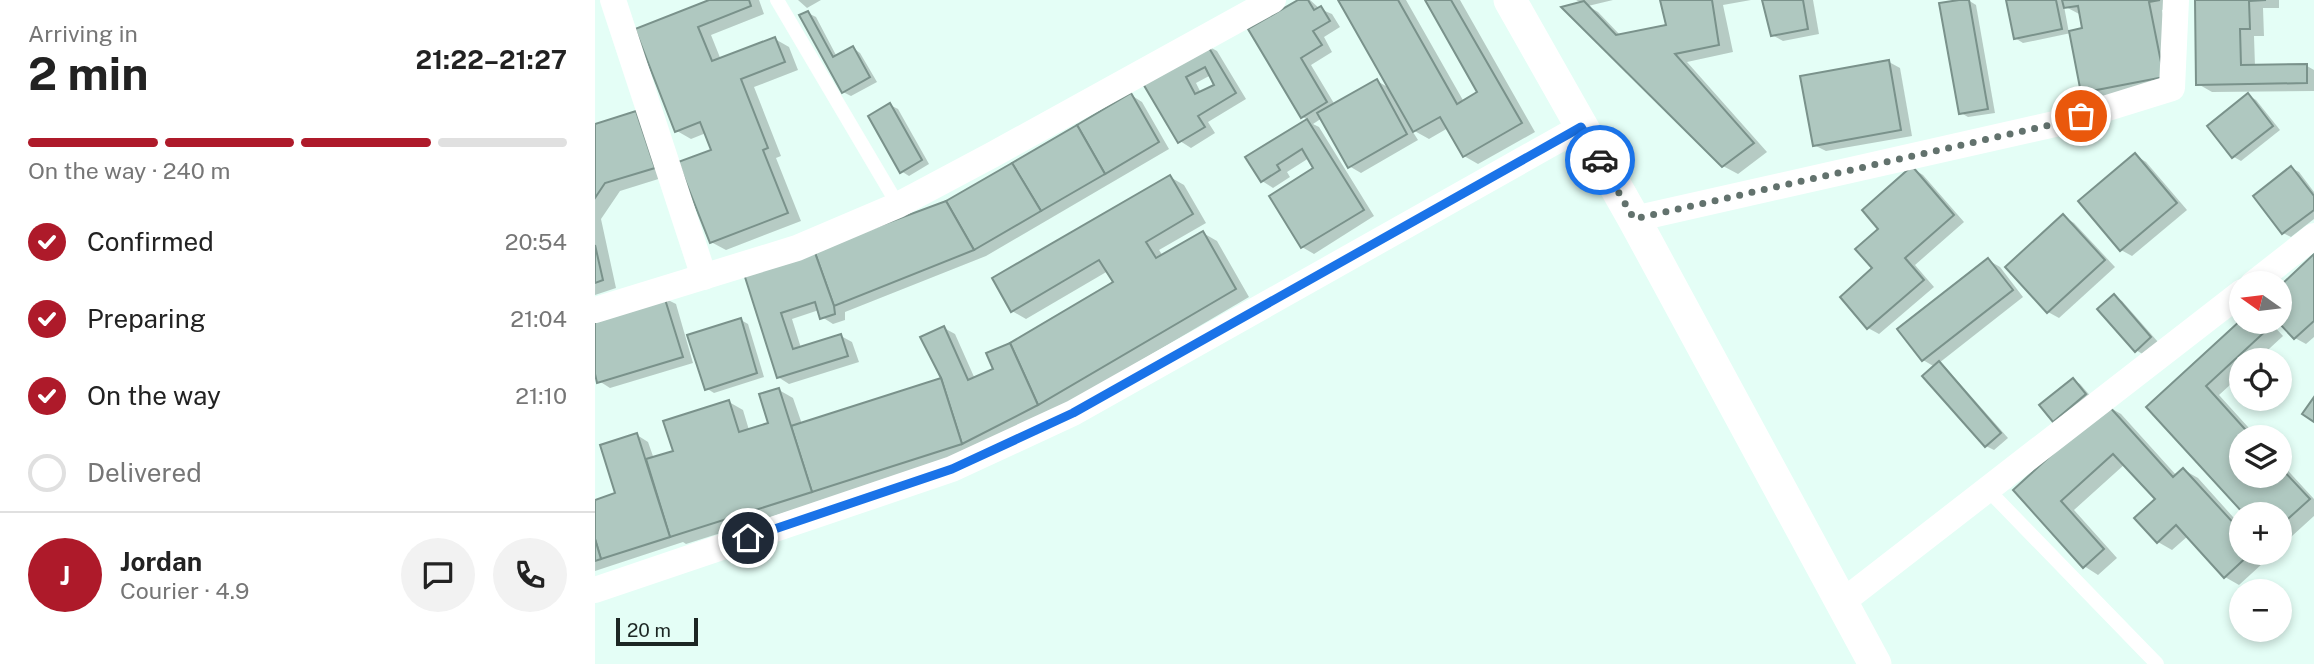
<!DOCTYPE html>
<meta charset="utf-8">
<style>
:root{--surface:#fff;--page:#f2f2f2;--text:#222;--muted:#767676;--line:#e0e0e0;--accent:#ae1a2a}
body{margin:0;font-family:"Public Sans",sans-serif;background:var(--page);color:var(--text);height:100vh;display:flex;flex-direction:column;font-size:26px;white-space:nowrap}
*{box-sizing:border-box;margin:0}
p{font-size:23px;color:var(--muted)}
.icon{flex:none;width:38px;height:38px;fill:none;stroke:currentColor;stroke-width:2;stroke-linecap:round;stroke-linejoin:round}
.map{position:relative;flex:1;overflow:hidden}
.side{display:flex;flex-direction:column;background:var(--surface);width:595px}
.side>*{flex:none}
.needle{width:46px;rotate:284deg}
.buttons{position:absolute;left:1634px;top:271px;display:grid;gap:14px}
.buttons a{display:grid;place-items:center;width:63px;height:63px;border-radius:50%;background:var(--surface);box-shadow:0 4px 10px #0003;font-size:35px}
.scale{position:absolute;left:21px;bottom:18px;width:82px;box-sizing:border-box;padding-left:7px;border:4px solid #1c2623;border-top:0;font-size:19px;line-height:24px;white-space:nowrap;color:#1c2623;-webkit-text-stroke:5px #e4fef6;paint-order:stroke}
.pin{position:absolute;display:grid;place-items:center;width:60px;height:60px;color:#fff;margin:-30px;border:4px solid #fff;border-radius:50%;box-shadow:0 2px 7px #0007}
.courier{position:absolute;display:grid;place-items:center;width:70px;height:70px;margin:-35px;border:5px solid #1a73e8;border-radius:50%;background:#fff;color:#222;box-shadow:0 2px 9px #0007}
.summary em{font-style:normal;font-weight:700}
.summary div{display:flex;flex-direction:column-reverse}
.summary{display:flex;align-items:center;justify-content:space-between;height:119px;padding:0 28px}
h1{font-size:46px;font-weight:700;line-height:52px}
.bar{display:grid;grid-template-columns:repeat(4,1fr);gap:10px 7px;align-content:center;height:84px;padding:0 28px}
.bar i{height:9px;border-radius:5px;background:var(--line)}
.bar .selected{background:var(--accent)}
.bar p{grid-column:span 4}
.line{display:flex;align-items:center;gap:18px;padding:0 28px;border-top:2px solid var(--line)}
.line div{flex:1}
.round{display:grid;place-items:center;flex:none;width:74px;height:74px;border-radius:37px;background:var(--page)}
ol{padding:0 28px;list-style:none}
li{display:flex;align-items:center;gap:21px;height:77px}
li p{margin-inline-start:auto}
li .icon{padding:7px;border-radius:50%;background:var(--accent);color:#fff;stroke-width:4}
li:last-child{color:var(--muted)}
li i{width:38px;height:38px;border:4px solid var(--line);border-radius:50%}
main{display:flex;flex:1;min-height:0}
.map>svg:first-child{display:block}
</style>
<main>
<section class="side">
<div class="summary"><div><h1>2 min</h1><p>Arriving in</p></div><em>21:22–21:27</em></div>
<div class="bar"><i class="selected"></i><i class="selected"></i><i class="selected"></i><i></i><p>On the way · 240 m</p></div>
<ol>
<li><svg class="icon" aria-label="check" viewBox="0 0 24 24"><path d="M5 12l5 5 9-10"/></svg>Confirmed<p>20:54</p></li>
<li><svg class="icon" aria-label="check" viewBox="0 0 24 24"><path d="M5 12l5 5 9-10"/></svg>Preparing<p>21:04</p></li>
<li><svg class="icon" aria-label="check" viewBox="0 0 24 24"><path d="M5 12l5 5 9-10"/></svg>On the way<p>21:10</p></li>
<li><i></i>Delivered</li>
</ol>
<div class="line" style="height:126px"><b class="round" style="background:var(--accent);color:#fff">J</b><div><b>Jordan</b><p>Courier · 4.9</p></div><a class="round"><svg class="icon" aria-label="chat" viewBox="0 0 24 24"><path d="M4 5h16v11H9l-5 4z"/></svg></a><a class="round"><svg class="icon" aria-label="phone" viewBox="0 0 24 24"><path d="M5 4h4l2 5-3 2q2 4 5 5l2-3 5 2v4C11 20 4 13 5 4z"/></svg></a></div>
</section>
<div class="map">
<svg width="1719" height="664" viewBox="0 0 1719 664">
<rect width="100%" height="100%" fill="#e4fef6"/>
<!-- shadow -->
<g fill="#0003" fill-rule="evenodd">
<polygon points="118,0 164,0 169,14 116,35 126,60 180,39 194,47 203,70 159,87 186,156 181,158 206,221 131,250 116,242 118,151 111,133 96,139 82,131 42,30"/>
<polygon points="203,0 226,0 212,8"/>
<polygon points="706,0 715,0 725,9 737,14 745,27 729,37 737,52 716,65 740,105 782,81 796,89 745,0 811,0 869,102 885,92 832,0 865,0 940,132 883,164 869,156 853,128 834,139 816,129 823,140 766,173 754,166 727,118 718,124 724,127 779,216 719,254 707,247 721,168 714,158 692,172 695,177 678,188 667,181 653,158 713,120 708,117 656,30"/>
<polygon points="981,0 1018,0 993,6 1003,12 1026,36 1073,26 1067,0 1156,0 1128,5 1138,52 1092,62 1172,152 1143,174 1128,166 987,3"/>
<polygon points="1169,0 1218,0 1224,34 1188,41 1177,35"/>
<polygon points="1373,0 1381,5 1400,113 1373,117 1366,113"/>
<path d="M1413 0H1580L1581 7 1567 10 1582 84 1502 100 1487 92 1476 33 1428 43 1420 38ZM1469 6 1486 15 1489 29 1474 33Z"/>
<polygon points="1602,0 1684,0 1684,8 1668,8 1669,36 1659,36 1660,66 1712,66 1719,70 1719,91 1617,92 1603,84"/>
<polygon points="213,13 221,17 242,57 258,48 265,53 282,82 256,96 248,92"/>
<path d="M611 45 622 51 651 99 613 122 620 133 596 148 585 141 550 82ZM616 75 622 86 606 93 601 83Z"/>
<polygon points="1294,62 1305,68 1317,136 1231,151 1219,145"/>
<polygon points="536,95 547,102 574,149 391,256 250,312 250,320 238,324 227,317 224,310 197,319 206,348 246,336 257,342 264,362 194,384 183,377 151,275 352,203"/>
<polygon points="1653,95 1661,100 1685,130 1646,161 1639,157 1614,126"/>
<polygon points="295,105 303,109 334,164 314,176 306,171"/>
<polygon points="0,126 73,176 25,191 6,219 21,288 0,295"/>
<polygon points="1540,155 1551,162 1592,210 1537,256 1526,250"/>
<polygon points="1317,168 1328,175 1369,222 1320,265 1339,287 1284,334 1273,328 1285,229"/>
<polygon points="1696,168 1704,172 1719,192 1719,219 1696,237 1688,233 1660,196"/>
<polygon points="575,177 589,185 611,223 564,250 568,256 608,233 622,241 654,297 458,412 380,452 91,544 88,542 0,571 0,501 22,494 42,435 53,442 59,459 80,452 134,402 148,410 154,430 175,424 184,390 198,398 207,424 349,379 349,328 360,334 380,379 401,370 418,344 520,283 513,271 431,319 417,311"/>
<polygon points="1468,216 1479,223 1520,267 1464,318 1453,312"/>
<polygon points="1719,257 1719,337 1711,344 1700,338"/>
<polygon points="1393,260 1405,267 1428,297 1344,363 1351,368 1413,438 1399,450 1391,446 1329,376 1340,367 1328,360 1305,329"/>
<polygon points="1519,296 1527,301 1563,342 1549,355 1541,350"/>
<polygon points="69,298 81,304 98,363 15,388 4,381 0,368"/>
<polygon points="146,320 153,324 169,377 119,393 111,388"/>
<polygon points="1647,322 1675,322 1688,336 1662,360 1647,360 1647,374 1624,395 1663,438 1647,438 1647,476 1685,476 1685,462 1719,499 1719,516 1685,547 1685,514 1652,514 1554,407"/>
<polygon points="1478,380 1485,384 1498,399 1466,425 1459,421"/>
<polygon points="1512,406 1526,414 1582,476 1589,470 1603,478 1647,527 1647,553 1679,553 1644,585 1630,577 1593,536 1577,550 1563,542 1562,499 1530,464 1479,510 1522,558 1503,575 1489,566 1420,490"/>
</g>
<!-- building -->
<g fill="#afc8c0" stroke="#7a928b" stroke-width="2" fill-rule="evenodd">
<polygon points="114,0 154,0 156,6 103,27 117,61 180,37 190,62 146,79 173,148 168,150 193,213 115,243 83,162 116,150 105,122 80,132 40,29"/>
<polygon points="703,0 713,0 719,10 726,6 735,21 718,31 727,45 706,58 732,102 706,118 653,29"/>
<polygon points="743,0 803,0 862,104 882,92 830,0 856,0 927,123 868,157 845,117 818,132"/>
<polygon points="1065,0 1117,0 1124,45 1080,54 1159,143 1127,167 966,7 989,1 1021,35 1071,25"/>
<polygon points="1167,0 1208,0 1213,29 1176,36"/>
<polygon points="1364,0 1374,0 1393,109 1364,114 1344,3"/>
<polygon points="1411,0 1461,0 1467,29 1419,39"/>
<polygon points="1467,0 1565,0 1554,2 1569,77 1486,93 1474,31 1487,28 1483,6 1469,8"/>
<polygon points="1600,0 1671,0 1654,1 1655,29 1645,29 1646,65 1712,64 1712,83 1601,85"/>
<polygon points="213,11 238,57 258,46 275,77 247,93 204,15"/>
<path d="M611 43 641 93 603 116 610 127 583 143 547 82ZM610 67 619 85 600 94 591 77Z"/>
<polygon points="1294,60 1306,130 1218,146 1205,76"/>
<polygon points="782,79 812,134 753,168 722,113"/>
<polygon points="536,93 564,142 510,174 482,125"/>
<polygon points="1653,93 1678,126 1637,158 1612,126"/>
<polygon points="295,103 327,160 305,173 273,116"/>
<polygon points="41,111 60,168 10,183 0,198 0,124"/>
<polygon points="712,119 769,210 706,248 674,196 718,168 707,149 682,165 685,170 666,182 650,157"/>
<polygon points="482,125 510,174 446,211 417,163"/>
<polygon points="1540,153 1582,203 1525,251 1483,201"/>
<polygon points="417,163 446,211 379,250 351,201"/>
<polygon points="1317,166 1359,215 1310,258 1329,280 1272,329 1245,297 1277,268 1260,249 1283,229 1267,210"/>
<polygon points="1696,166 1719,196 1719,210 1687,234 1658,196"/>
<polygon points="575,175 598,214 551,242 561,258 608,231 641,289 443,405 415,343 518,282 504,260 416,312 397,278"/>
<polygon points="351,201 379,250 239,306 219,250"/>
<polygon points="1468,214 1510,260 1452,313 1410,267"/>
<polygon points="0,245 8,280 0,283"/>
<polygon points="219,250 239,306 240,314 225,319 220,302 186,313 198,349 246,334 253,356 182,378 149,274"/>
<polygon points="1719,254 1719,321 1699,339 1683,322 1685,322 1685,286"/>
<polygon points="1393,258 1418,290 1327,361 1302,329"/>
<polygon points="1519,294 1556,337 1540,352 1502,309"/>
<polygon points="69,296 88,357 2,383 0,374 0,317"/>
<polygon points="146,318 162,373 110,390 92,335"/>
<polygon points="1647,319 1647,322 1670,322 1675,327 1611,386 1658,438 1647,438 1647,476 1685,476 1685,467 1715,499 1685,526 1685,514 1649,514 1551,407"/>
<polygon points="349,326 373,380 398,369 391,353 415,343 443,405 367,444 346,378 325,337"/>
<polygon points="1344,361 1406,433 1390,447 1327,376"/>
<polygon points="346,378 367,444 217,492 196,426"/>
<polygon points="1478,378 1491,394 1458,422 1444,405"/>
<polygon points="184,388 217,492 75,537 51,459 78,451 68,421 134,400 144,432 173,423 164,394"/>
<polygon points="1719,397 1719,422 1707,414"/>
<polygon points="1512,404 1578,477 1588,468 1643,528 1647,524 1647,553 1656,553 1629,578 1581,525 1562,543 1539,518 1560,499 1518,454 1466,501 1509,549 1488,568 1418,490"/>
<polygon points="42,433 75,537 6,559 0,539 0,500 20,493 5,445"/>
<polygon points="0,539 6,559 0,561"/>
</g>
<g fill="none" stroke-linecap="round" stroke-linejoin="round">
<!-- service -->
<g stroke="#fff" stroke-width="14">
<polyline points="182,0 303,205"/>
<polyline points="1393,490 1562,664"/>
</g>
<!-- minor -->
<g stroke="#fff" stroke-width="26">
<polyline points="18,0 109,277"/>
<polyline points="1039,219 1464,123 1577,88 1581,0"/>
<polyline points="1658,284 1719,236"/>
<polyline points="0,310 202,248 303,205 397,155 678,0"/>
<polyline points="0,590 357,469 478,413 986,127"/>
<polyline points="1246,603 1647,292"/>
</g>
<!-- tertiary -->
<polyline stroke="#fff" stroke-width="33" points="915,0 1039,219 1280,664"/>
</g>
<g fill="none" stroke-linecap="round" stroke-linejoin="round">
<!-- done -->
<polyline stroke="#62726d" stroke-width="7" stroke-dasharray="0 12.6" points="1005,160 1039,219 1464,123 1486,116"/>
<!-- route -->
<polyline stroke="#1a73e8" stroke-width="9" points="153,538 357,469 478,413 986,127 1005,160"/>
</g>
</svg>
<div class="buttons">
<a><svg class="needle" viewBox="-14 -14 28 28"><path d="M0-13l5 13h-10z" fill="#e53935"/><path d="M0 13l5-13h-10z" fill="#767676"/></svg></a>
<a><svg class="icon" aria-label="locate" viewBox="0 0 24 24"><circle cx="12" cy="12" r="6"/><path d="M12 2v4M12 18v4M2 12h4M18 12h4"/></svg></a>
<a><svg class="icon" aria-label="layers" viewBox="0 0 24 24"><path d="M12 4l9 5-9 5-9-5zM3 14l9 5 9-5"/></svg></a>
<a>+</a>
<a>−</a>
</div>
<div class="scale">20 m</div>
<div class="pin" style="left:1486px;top:116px;background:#ea580c"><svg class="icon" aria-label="bag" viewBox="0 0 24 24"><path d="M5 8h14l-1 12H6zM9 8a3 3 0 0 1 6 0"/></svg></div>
<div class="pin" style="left:153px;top:538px;background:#1f2937"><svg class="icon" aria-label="home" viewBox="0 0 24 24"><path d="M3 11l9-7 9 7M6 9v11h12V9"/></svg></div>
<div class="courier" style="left:1005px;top:160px"><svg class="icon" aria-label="car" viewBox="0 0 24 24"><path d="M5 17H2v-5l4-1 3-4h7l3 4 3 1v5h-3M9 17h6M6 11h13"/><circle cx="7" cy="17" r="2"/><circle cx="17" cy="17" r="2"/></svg></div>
</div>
</main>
